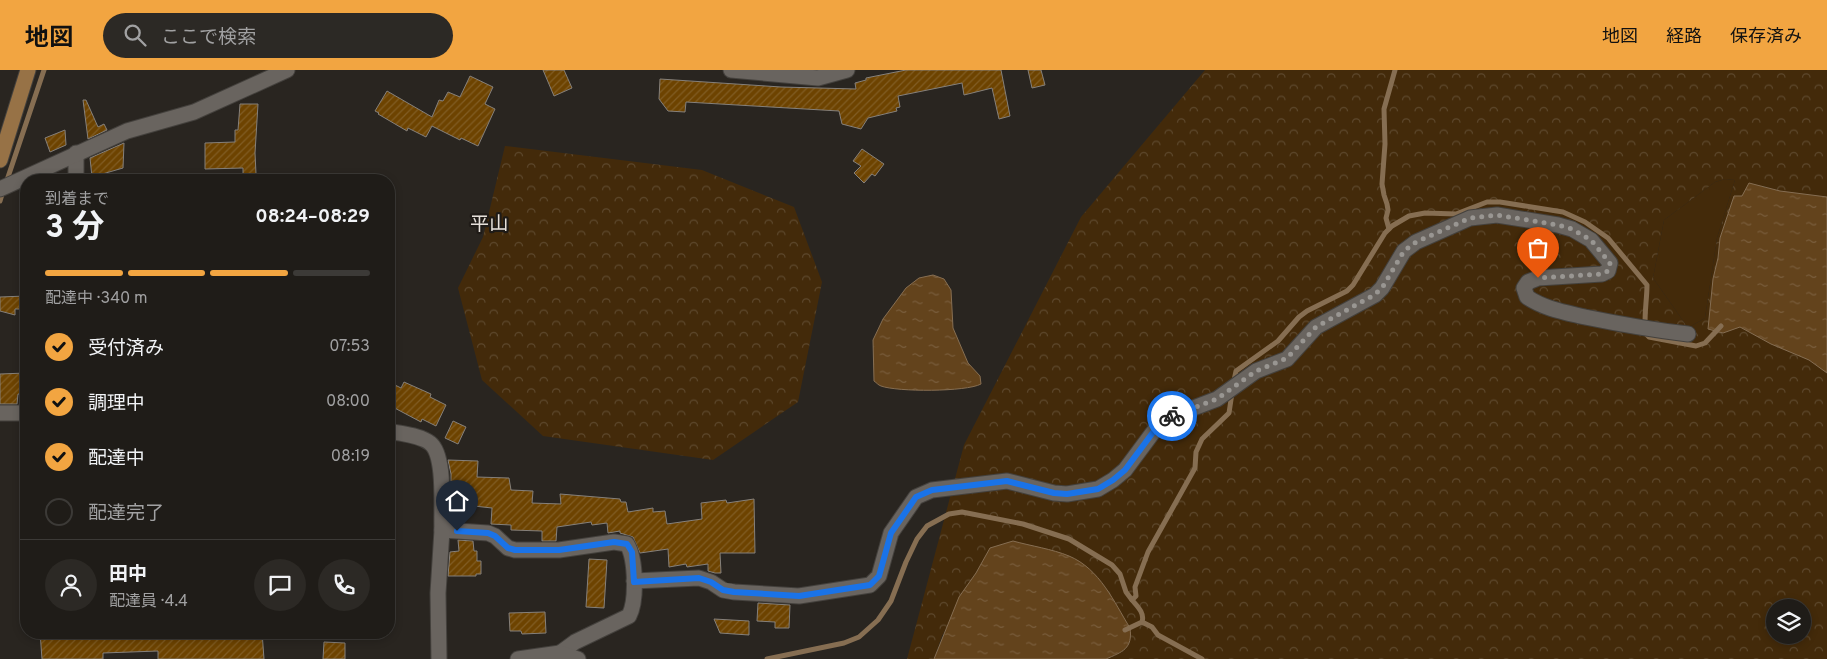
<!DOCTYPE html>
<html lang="ja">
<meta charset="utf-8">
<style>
:root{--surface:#1f1c18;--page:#2c2925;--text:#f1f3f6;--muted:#a1a1a2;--line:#3c3a37;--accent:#f2a541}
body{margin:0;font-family:Overpass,"Noto Sans JP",sans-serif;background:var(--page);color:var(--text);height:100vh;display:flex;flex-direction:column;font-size:19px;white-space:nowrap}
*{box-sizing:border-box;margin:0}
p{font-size:16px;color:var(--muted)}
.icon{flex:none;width:28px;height:28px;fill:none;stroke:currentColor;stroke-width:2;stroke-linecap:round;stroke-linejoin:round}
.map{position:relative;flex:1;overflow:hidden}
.sheet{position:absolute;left:20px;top:104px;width:375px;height:465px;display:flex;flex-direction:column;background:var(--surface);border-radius:20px;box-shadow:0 2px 8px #0003,0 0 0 1px var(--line)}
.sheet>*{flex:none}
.buttons{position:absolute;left:1766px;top:529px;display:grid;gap:10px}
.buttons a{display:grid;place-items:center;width:45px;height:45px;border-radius:50%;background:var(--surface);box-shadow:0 2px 8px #0003,0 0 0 1px var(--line);font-size:25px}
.pin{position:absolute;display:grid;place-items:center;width:42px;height:42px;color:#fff;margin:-51px -21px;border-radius:50% 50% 50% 0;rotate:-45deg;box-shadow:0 0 5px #0007}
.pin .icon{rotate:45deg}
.courier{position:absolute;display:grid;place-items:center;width:50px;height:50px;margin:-25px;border:4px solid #1a73e8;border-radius:50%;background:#fff;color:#222;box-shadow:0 1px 6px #0007}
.headline em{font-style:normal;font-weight:700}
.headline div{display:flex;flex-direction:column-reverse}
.headline{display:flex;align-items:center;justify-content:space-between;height:85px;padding:0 25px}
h1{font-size:32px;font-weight:700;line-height:38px}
.bar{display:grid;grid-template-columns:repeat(4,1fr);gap:8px 5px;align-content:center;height:60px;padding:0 25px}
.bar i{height:6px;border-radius:4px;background:var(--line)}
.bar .active{background:var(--accent)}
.bar p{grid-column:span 4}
.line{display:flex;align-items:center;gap:12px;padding:0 25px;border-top:1px solid var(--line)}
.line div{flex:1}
.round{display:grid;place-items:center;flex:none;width:52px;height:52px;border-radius:26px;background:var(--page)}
ol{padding:0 25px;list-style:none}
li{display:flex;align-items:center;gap:15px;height:55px}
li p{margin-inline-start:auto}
li .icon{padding:5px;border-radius:50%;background:var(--accent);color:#111;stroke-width:4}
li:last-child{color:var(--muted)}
li i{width:28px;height:28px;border:2px solid var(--line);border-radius:50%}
header{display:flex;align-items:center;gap:30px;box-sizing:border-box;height:70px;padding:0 25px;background:var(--accent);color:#111}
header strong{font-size:24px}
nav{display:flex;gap:28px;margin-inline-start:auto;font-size:18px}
.search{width:350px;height:45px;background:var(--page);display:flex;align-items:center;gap:12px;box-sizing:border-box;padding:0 18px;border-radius:28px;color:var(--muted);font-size:19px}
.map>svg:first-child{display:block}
</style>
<header>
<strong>地図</strong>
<div class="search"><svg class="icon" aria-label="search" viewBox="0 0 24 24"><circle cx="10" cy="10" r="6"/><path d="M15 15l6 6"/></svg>ここで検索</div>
<nav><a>地図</a><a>経路</a><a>保存済み</a></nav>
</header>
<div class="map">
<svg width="1827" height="589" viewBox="0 0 1827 589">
<defs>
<pattern id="forest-crowns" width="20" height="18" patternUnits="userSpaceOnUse" patternTransform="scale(1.25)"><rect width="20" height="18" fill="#432a0a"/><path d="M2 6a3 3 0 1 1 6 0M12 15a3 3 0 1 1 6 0" fill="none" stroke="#5d482d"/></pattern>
<pattern id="water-ripples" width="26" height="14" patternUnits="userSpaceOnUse" patternTransform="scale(1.25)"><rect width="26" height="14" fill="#63431c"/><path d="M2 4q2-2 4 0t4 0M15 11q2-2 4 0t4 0" fill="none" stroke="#795d3c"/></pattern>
<pattern id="building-hatch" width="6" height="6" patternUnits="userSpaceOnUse" patternTransform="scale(1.25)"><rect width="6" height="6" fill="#6d4300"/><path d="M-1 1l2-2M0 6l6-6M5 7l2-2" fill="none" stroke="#815d24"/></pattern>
</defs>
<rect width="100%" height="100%" fill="#292520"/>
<!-- grass -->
<polygon fill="#432a0a" points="1725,109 1735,110 1717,168 1705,248 1688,258 1653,208 1664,150 1715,112"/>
<!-- forest -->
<g fill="url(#forest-crowns)" fill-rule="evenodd">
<path d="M1205 0H1827V127L1780 121 1763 116 1742 126H1734L1720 168 1718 188 1713 209 1708 259 1723 263 1740 257 1771 274 1809 290 1827 303V589H1106C1122 582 1133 579 1130 558L990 478 942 566 934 589H907L964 375 1081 147ZM1725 109 1735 110 1717 168 1705 248 1688 258 1653 208 1664 150 1715 112ZM1775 538H1802V565H1775Z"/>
<polygon points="505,76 702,100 794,137 822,212 798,332 713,390 543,366 482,310 458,218 483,167"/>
</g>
<!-- water -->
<g fill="url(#water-ripples)" stroke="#866e52">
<polygon points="1749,113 1780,121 1827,127 1827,303 1809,290 1771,274 1740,257 1723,263 1708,259 1713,209 1718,188 1720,168 1734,126 1742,126"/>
<path d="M933 205 944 209 951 220 953 258 968 293 980 306 981 314C966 322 897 322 881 316 878 315 877 313 874 311L873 270 883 249 906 218 919 208Z"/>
<path d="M1013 471C1031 476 1052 479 1069 486 1100 499 1114 532 1130 558 1133 579 1122 582 1106 589H934L959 527 976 503 990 478Z"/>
</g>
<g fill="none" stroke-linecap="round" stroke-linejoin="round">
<!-- stream -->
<g stroke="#866e52" stroke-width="5">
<polyline points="6,113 44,0"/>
<polyline points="0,131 3,121"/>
<polyline points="1389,159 1386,148 1388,140 1387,134 1384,125 1382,114 1385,74 1384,39 1395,0"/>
<path d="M1233 315 1236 301 1278 271 1299 247 1307 241 1347 221 1353 215 1385 163 1392 156 1409 146 1425 143 1456 144 1487 132H1500L1563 142 1585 152 1608 168 1647 215C1647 231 1643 250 1646 264L1649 267 1696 276 1705 273 1721 256"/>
<polyline points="1142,552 1152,557 1158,565 1202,589"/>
<path d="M1125 560 1142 552C1145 543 1137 536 1132 530L1136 526 1135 517 1148 482 1195 398 1196 382 1202 369 1229 343 1232 323"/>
<polyline points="767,589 844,573 859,567 878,550 891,531 906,492 917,469 927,456 949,444 962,442 1023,454 1069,469 1112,495 1120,504 1126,522 1132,530"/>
</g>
</g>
<!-- building -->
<g fill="url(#building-hatch)" stroke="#85807b">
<polygon points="543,0 564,0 572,18 554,26"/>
<polygon points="906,0 1001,0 1010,46 999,49 992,18 964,25 962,13 898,26 900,37 896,38 897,41 868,48 861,59 842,54 839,41 686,32 685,42 668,41 659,29 660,9 781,17 856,19 855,13 866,10 866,8"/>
<polygon points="1028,0 1041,0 1045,15 1032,18"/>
<polygon points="470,6 493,17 485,34 495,39 478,76 461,68 460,70 432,56 426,67 408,58 407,61 378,44 379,43 375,41 387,21 432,47 439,30 443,31 448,22 460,27"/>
<polygon points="83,30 86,30 98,57 104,54 107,60 88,69"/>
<polygon points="240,34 258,34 255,83 256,104 243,105 243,98 205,99 205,73 235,72 235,60 238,60"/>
<polygon points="65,60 66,75 50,82 45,68"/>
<polygon points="124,73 123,98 92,107 90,88"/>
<polygon points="862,79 884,94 875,106 872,104 864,113 854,103 861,96 853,91"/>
<polygon points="26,226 26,239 15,239 15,245 0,241 0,227"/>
<polygon points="26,303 26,324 18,324 17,334 0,334 0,304"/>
<polygon points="404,312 431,324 430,327 446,335 436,356 422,349 421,352 389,335 389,329 395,315 401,318"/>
<polygon points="453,351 466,357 458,374 445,368"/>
<polygon points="448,390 478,391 477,407 509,408 511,420 533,421 532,433 561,434 560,424 620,429 621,432 626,432 628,442 653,438 653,442 665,441 667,454 702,449 701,433 726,430 727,433 754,429 755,483 720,483 721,503 715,503 708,501 708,494 687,497 686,494 669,497 668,479 640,483 633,467 620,463 620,461 608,463 607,453 592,455 591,452 557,457 556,471 542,471 542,461 511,460 511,455 491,454 492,438 456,434 457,430 451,429 451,404"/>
<polygon points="458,470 473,471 474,481 477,481 477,491 481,491 481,504 476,504 476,506 448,506 450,482 459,481"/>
<polygon points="589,489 607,490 604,538 586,537"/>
<polygon points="758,533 790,535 789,558 775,558 775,552 757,551"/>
<polygon points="545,542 546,563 522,564 521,561 510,561 509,543"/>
<polygon points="714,549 749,551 749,565 720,563"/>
<polygon points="40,562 72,562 73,567 85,567 85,568 125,566 125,562 173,562 173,569 204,568 203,562 262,562 264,589 158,589 158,581 103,583 103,589 42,589"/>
<polygon points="324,572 345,573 345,589 323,589"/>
</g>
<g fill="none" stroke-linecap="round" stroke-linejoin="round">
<defs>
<g id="minor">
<polyline points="731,0 818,8 847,0"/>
<polyline points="76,110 76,83"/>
<polyline points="0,119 127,61 194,42 287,0"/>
<polyline points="0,343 26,343"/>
<path d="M389 361C401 364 420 365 430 373 446 385 441 440 442 460L488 463 495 466 508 478 515 480H559L614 472 627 474C636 489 637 531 629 546L575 572 560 583"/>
<path d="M634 511 699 508 711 512 723 520 734 522 799 526 870 515 879 506 891 463 916 427 932 420 1007 411 1054 423 1067 424 1098 419 1113 410 1125 400 1157 357 1170 347 1217 329 1256 301 1287 289 1316 257 1375 225 1382 218 1404 181 1416 172 1470 148 1497 145 1558 155 1572 159 1591 170 1610 193 1608 201 1602 204 1538 208 1528 212 1524 218 1527 227C1545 239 1564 242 1585 247 1619 254 1653 260 1688 264"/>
<polyline points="439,589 438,523 442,460"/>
<polyline points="518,589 560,583 578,589"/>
</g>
<polyline id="major" points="0,90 28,0"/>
</defs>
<!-- minor casing -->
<use href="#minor" stroke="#44413d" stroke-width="17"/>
<!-- major casing -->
<use href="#major" stroke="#44413d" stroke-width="17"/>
<!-- minor -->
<use href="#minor" stroke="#69645f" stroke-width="15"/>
<!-- major -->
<use href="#major" stroke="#977246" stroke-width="15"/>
</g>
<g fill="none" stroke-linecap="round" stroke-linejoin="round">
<!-- done -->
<polyline stroke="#999692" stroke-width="5" stroke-dasharray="0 9" points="1172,346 1217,329 1256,301 1287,288 1316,257 1374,225 1382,218 1404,181 1416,172 1470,148 1497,145 1558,155 1572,159 1591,170 1610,193 1608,201 1602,204 1538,208"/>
<!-- route -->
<polyline stroke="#1a73e8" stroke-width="6" points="457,461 488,463 495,466 508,478 515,480 559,480 614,472 627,474 632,482 634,512 699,508 711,512 723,520 734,522 799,526 870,515 879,506 891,463 916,427 932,420 1007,411 1054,423 1067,424 1098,419 1113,410 1125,400 1157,357 1172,346"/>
</g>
<g text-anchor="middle" stroke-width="4.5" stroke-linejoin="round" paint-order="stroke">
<!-- quarter labels -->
<g font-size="19" fill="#e6e0da" stroke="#1f1b17">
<text x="489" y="160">平山</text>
</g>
</g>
</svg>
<div class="buttons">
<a><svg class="icon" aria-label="layers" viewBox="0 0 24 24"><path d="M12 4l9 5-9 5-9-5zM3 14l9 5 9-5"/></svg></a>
</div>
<div class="pin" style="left:1538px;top:208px;background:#ea580c"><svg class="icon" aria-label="bag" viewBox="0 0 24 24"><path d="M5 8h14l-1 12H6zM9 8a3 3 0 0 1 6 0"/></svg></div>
<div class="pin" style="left:457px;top:461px;background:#1f2937"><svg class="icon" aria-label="home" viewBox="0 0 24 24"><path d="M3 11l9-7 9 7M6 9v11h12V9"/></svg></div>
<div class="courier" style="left:1172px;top:346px"><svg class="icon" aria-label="bike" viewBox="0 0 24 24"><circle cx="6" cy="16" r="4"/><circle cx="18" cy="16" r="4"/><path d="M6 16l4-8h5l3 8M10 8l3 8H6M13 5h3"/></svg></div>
<section class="sheet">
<div class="headline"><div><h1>3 分</h1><p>到着まで</p></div><em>08:24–08:29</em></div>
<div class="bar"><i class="active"></i><i class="active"></i><i class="active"></i><i></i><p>配達中 · 340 m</p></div>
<ol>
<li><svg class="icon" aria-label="check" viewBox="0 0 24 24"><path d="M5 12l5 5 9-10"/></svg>受付済み<p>07:53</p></li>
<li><svg class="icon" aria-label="check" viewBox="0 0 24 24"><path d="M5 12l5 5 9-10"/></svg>調理中<p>08:00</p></li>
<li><svg class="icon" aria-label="check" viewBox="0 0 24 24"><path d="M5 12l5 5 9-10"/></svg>配達中<p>08:19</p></li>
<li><i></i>配達完了</li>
</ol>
<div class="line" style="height:90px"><a class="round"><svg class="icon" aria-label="person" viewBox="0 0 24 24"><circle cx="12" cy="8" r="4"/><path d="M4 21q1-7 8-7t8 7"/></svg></a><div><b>田中</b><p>配達員 · 4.4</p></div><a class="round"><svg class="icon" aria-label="chat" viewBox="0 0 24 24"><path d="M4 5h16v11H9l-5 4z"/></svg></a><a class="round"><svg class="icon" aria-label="phone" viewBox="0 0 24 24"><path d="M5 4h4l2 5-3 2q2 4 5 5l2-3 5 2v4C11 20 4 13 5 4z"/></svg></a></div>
</section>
</div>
